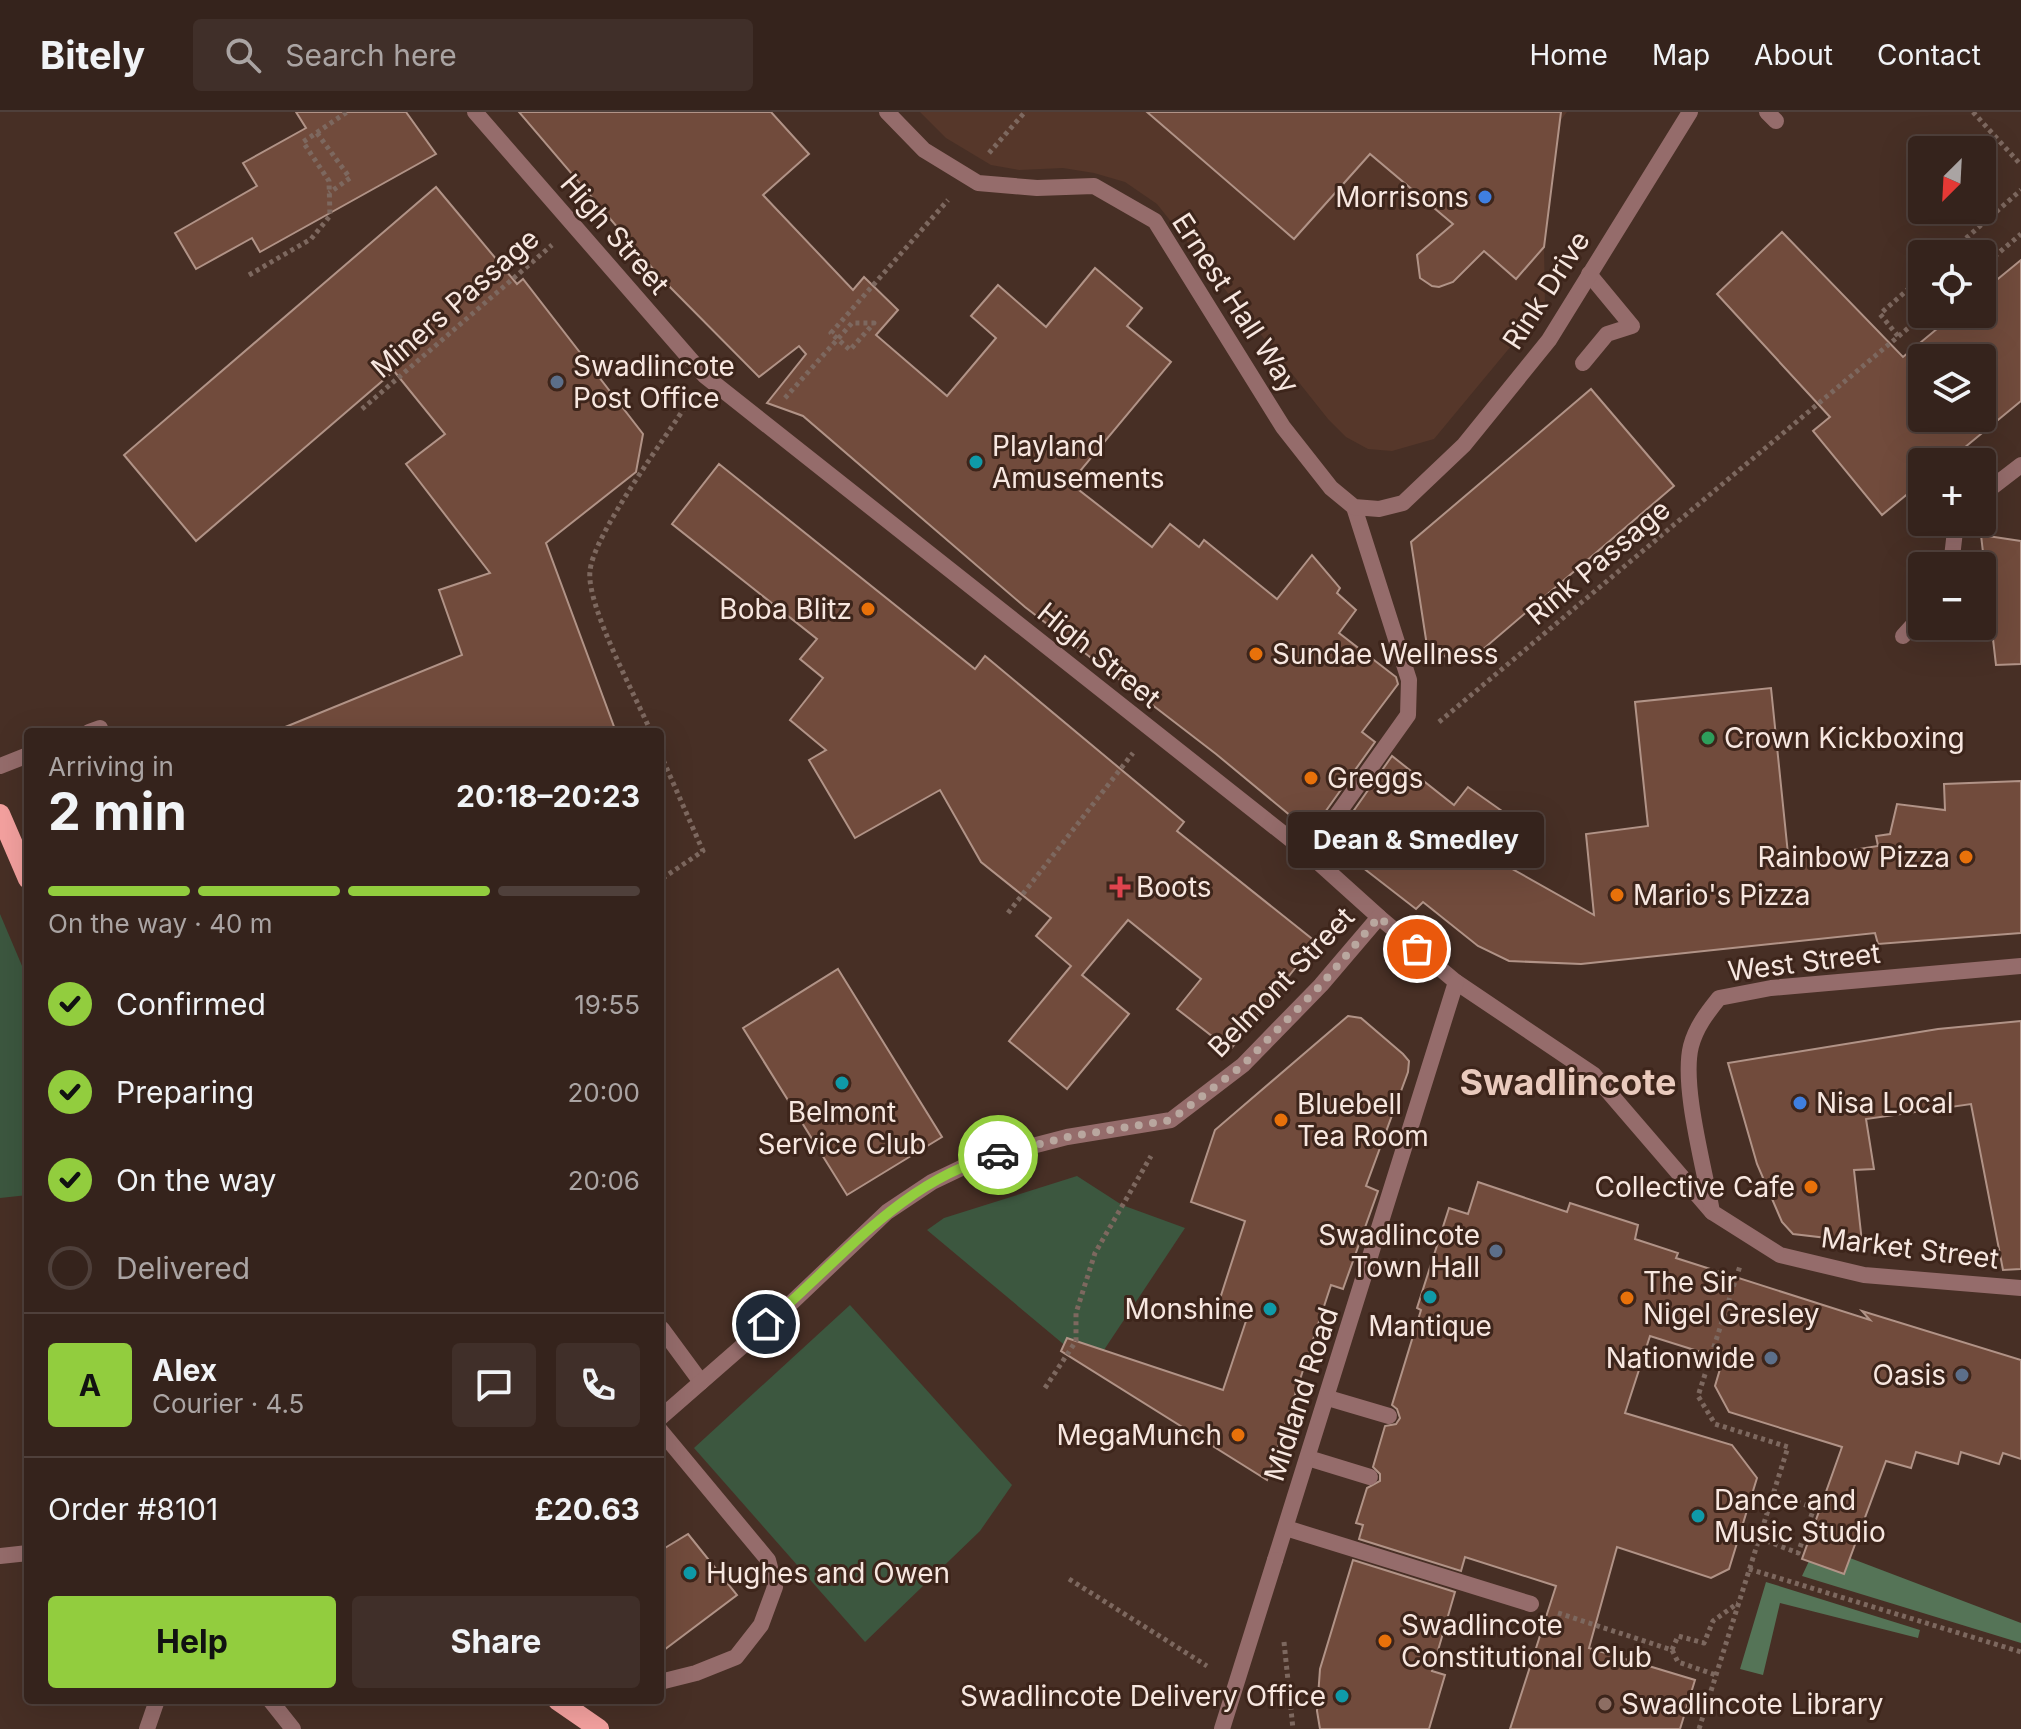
<!DOCTYPE html>
<meta charset="utf-8">
<style>
:root{--surface:#35231c;--page:#402f29;--text:#f1f3f6;--muted:#aaa4a3;--line:#4f403b;--accent:#92cd3e}
body{margin:0;font-family:Inter,sans-serif;background:var(--page);color:var(--text);height:100vh;display:flex;flex-direction:column;font-size:30px;white-space:nowrap}
*{box-sizing:border-box;margin:0}
p{font-size:26px;color:var(--muted)}
.icon{flex:none;width:44px;height:44px;fill:none;stroke:currentColor;stroke-width:2;stroke-linecap:round;stroke-linejoin:round}
.map{position:relative;flex:1;overflow:hidden}
.side{position:absolute;left:24px;top:616px;width:640px;height:976px;display:flex;flex-direction:column;background:var(--surface);border-radius:8px;box-shadow:0 8px 32px #0002,0 0 0 2px var(--line)}
.side>*{flex:none}
.needle{width:52px;rotate:204deg}
.buttons{position:absolute;left:1908px;top:24px;display:grid;gap:16px}
.buttons a{display:grid;place-items:center;width:88px;height:88px;border-radius:8px;background:var(--surface);box-shadow:0 8px 32px #0002,0 0 0 2px var(--line);font-size:40px}
.pin{position:absolute;display:grid;place-items:center;width:68px;height:68px;color:#fff;margin:-34px;border:4px solid #fff;border-radius:50%;box-shadow:0 2px 8px #0007}
.courier{position:absolute;display:grid;place-items:center;width:80px;height:80px;margin:-40px;border:6px solid #92cd3e;border-radius:50%;background:#fff;color:#222;box-shadow:0 2px 10px #0007}
.bubble{position:absolute;height:56px;border-radius:8px;background:var(--surface);box-shadow:0 8px 32px #0002,0 0 0 2px var(--line);font-size:26px;font-weight:700;line-height:56px;text-align:center}
.head em{font-style:normal;font-weight:700}
.head div{display:flex;flex-direction:column-reverse}
.head{display:flex;align-items:center;justify-content:space-between;height:136px;padding:0 24px}
h1{font-size:52px;font-weight:700;line-height:60px}
.bar{display:grid;grid-template-columns:repeat(4,1fr);gap:12px 8px;align-content:center;height:96px;padding:0 24px}
.bar i{height:10px;border-radius:6px;background:var(--line)}
.bar .on{background:var(--accent)}
.bar p{grid-column:span 4}
.line{display:flex;align-items:center;gap:20px;padding:0 24px;border-top:2px solid var(--line)}
.line div{flex:1}
.round{display:grid;place-items:center;flex:none;width:84px;height:84px;border-radius:8px;background:var(--page)}
ol{padding:0 24px;list-style:none}
li{display:flex;align-items:center;gap:24px;height:88px}
li p{margin-inline-start:auto}
li .icon{padding:8px;border-radius:50%;background:var(--accent);color:#111;stroke-width:4}
li:last-child{color:var(--muted)}
li i{width:44px;height:44px;border:4px solid var(--line);border-radius:50%}
.action{display:flex;gap:16px;margin-top:auto;padding:16px 24px}
.action a{flex:1;height:92px;border-radius:8px;background:var(--accent);color:#111;font-size:32px;font-weight:700;line-height:92px;text-align:center}
.action a+a{background:var(--page);color:var(--text)}
header{display:flex;align-items:center;gap:48px;box-sizing:border-box;height:112px;padding:0 40px;background:var(--surface);border-bottom:2px solid var(--line)}
header strong{font-size:38px}
nav{display:flex;gap:44px;margin-inline-start:auto;font-size:28px}
.search{width:560px;height:72px;background:var(--page);display:flex;align-items:center;gap:20px;box-sizing:border-box;padding:0 28px;border-radius:8px;color:var(--muted);font-size:30px}
.map>svg:first-child{display:block}
</style>
<header>
<strong>Bitely</strong>
<div class="search"><svg class="icon" aria-label="search" viewBox="0 0 24 24"><circle cx="10" cy="10" r="6"/><path d="M15 15l6 6"/></svg>Search here</div>
<nav><a>Home</a><a>Map</a><a>About</a><a>Contact</a></nav>
</header>
<div class="map">
<svg width="2021" height="1617" viewBox="0 0 2021 1617">
<rect width="100%" height="100%" fill="#472f25"/>
<!-- built -->
<polygon fill="#56372a" points="920,0 1567,0 1560,9 1544,135 1545,193 1434,327 1392,339 1368,337 1346,325 1328,307 1157,92 1125,70 1094,61 1063,56 1019,58 991,53 946,26"/>
<!-- green -->
<g fill="#3c573f">
<polygon points="0,802 28,868 28,1083 0,1086"/>
<polygon points="1077,1064 1122,1093 1185,1116 1092,1256 927,1118 944,1106"/>
<polygon points="850,1193 1012,1373 980,1419 865,1530 694,1336"/>
</g>
<!-- forest -->
<g fill="#557457">
<polygon points="1850,1446 2021,1511 2021,1531 1802,1464 1809,1449 1844,1462"/>
<polygon points="1766,1470 1920,1518 1918,1526 1780,1491 1763,1563 1740,1557"/>
</g>
<!-- building -->
<g fill="#714b3c" stroke="#b19387" stroke-width="2" fill-rule="evenodd">
<polygon points="296,0 406,0 436,42 260,140 252,126 196,157 175,121 257,74 243,51 306,16"/>
<polygon points="519,0 771,0 809,42 763,83 853,178 864,165 898,198 876,223 947,284 996,226 971,204 998,173 1046,215 1095,156 1142,196 1127,214 1171,250 1070,371 1152,435 1170,412 1199,435 1204,428 1277,487 1312,443 1340,476 1337,481 1356,498 1339,521 1396,565 1398,572 1362,620 1375,630 1313,717 1309,719 1216,642 1025,495 803,304 767,291 806,242 799,234 759,265 659,164"/>
<polygon points="1147,0 1561,0 1544,135 1516,167 1484,139 1453,170 1439,175 1432,174 1420,166 1417,143 1453,112 1370,42 1294,127"/>
<polygon points="436,75 517,172 523,167 643,322 636,360 546,431 616,620 273,620 462,543 439,478 490,461 406,352 445,322 394,259 196,429 124,343"/>
<path d="M1782 120 1903 245 1955 202H1982V180L2021 148V289L1947 350H1922V370L1882 403 1813 319 1830 305 1717 182ZM1922 246H1982V306H1922Z"/>
<polygon points="1591,277 1674,374 1467,551 1434,541 1427,534 1411,430"/>
<polygon points="719,352 975,557 985,544 1184,710 1177,719 1316,830 1230,938 1177,897 1201,867 1128,808 1082,863 1129,902 1067,977 1009,929 1071,854 1036,824 1051,806 981,750 940,678 855,726 809,648 826,638 790,608 823,566 800,547 817,527 672,412"/>
<polygon points="1981,423 2021,429 2021,552 1996,553"/>
<polygon points="1771,576 1788,742 1813,740 1816,744 1878,734 1876,724 1890,722 1897,692 1945,698 1944,672 2021,669 2021,821 1878,832 1875,821 1581,852 1509,849 1478,834 1423,790 1416,797 1331,731 1392,644 1454,693 1468,675 1526,716 1507,754 1594,803 1586,722 1648,714 1635,590"/>
<polygon points="838,857 942,1025 847,1083 743,916"/>
<polygon points="1348,904 1361,906 1403,942 1409,949 1408,960 1366,1074 1378,1079 1343,1177 1331,1173 1267,1368 1061,1239 1067,1226 1223,1278 1246,1209 1216,1199 1245,1109 1191,1090 1215,1018"/>
<polygon points="2021,909 2021,1157 2003,1158 1971,992 1866,1007 1874,1057 1854,1058 1862,1130 1793,1122 1782,1110 1757,1052 1728,951 1938,917"/>
<polygon points="1478,1070 1567,1100 1570,1091 1638,1113 1635,1127 1678,1141 1676,1146 1870,1208 1862,1199 2021,1248 2021,1347 2003,1341 1999,1352 1961,1340 1958,1352 1916,1340 1911,1356 1886,1349 1844,1462 1802,1447 1842,1335 1729,1300 1715,1274 1723,1247 1650,1224 1625,1301 1732,1333 1757,1366 1729,1457 1711,1466 1617,1435 1589,1536 1695,1568 1680,1617 1510,1617 1556,1474 1465,1445 1461,1459 1359,1427 1363,1413 1356,1411 1367,1376 1380,1369 1380,1362 1373,1355 1385,1314 1396,1312 1400,1306 1397,1297 1392,1293 1421,1198 1417,1196 1449,1096 1468,1102"/>
<polygon points="688,1422 737,1483 660,1541 660,1439"/>
<polygon points="1353,1448 1455,1480 1432,1559 1445,1563 1429,1617 1320,1617 1317,1599 1320,1557"/>
</g>
<g fill="none" stroke-linecap="round" stroke-linejoin="round">
<!-- path -->
<g stroke="#7d685f" stroke-width="5" stroke-dasharray="4 4" stroke-linecap="butt">
<polyline points="1973,0 2021,53"/>
<polyline points="317,21 350,66 329,81"/>
<polyline points="989,41 1025,0"/>
<polyline points="1948,142 2021,78"/>
<polyline points="1982,155 2021,122"/>
<polyline points="249,163 311,127 330,104 329,69 303,30 347,0"/>
<polyline points="1898,224 1880,202 1922,165"/>
<polyline points="785,286 852,211 874,211 850,238 831,221 948,88"/>
<polyline points="362,297 552,133"/>
<polyline points="1439,610 1925,202"/>
<path d="M651 620C636 585 586 493 590 459 593 423 666 325 689 289"/>
<polyline points="660,641 703,739 660,768"/>
<polyline points="1008,801 1133,641"/>
<polyline points="1045,1276 1076,1229 1076,1201 1095,1141 1151,1044"/>
<polyline points="1759,1426 1798,1441 1814,1396 1773,1381"/>
<polyline points="1749,1457 2021,1540"/>
<polyline points="1069,1467 1207,1554"/>
<polyline points="1558,1501 1672,1538 1678,1550 1716,1563"/>
<polyline points="1284,1530 1293,1617"/>
<polyline points="1672,1538 1678,1524 1704,1531 1713,1509 1738,1491"/>
<polyline points="1699,1617 1788,1335 1715,1312 1698,1284 1740,1154"/>
</g>
<!-- service -->
<g stroke="#956c6b" stroke-width="16">
<polyline points="1767,0 1776,9"/>
<polyline points="1583,251 1607,222 1632,214 1589,162"/>
<polyline points="1982,383 2021,353"/>
<polyline points="1951,454 1956,410"/>
<polyline points="1903,524 1922,503"/>
<polyline points="89,620 100,616"/>
<polyline points="0,654 28,643"/>
<polyline points="1309,742 1408,603 1409,568 1354,395"/>
<polyline points="662,1217 701,1270"/>
<polyline points="1328,1286 1389,1304"/>
<polyline points="660,1318 768,1448 775,1475 761,1513 736,1545 696,1561 660,1570"/>
<polyline points="1308,1346 1370,1365"/>
<polyline points="1286,1416 1531,1492"/>
<polyline points="270,1588 293,1617"/>
<polyline points="147,1617 157,1588"/>
</g>
<!-- pedestrian -->
<g stroke="#956c6b" stroke-width="16">
<polyline points="475,0 705,264 1309,742 1379,805"/>
<polyline points="1456,870 1594,963 1712,1100"/>
</g>
<!-- minor -->
<g stroke="#956c6b" stroke-width="16">
<polyline points="887,0 924,38 978,71 1037,76 1094,74 1155,109 1283,315 1331,376 1354,395 1379,397 1403,391 1464,333 1549,228 1690,0"/>
<path d="M2021 854 1771 876 1719 886C1707 901 1696 915 1691 934 1681 974 1705 1058 1712 1100L1780 1143 1864 1163 2021 1176"/>
<polyline points="660,1306 786,1196 887,1100 932,1070 978,1048 1067,1025 1171,1008 1243,953 1321,873 1379,805 1456,870 1275,1448"/>
<polyline points="0,1444 28,1441"/>
</g>
<!-- tertiary -->
<polyline stroke="#956c6b" stroke-width="16" points="1222,1617 1275,1448"/>
<!-- primary -->
<g stroke="#f4a19f" stroke-width="20">
<polyline points="0,702 28,767"/>
<polyline points="557,1588 599,1617"/>
</g>
</g>
<g fill="none" stroke-linecap="round" stroke-linejoin="round">
<!-- done -->
<polyline stroke="#b9a79f" stroke-width="8" stroke-dasharray="0 14.4" points="998,1043 1067,1025 1171,1008 1243,953 1321,873 1379,805 1417,837"/>
<!-- route -->
<path stroke="#92cd3e" stroke-width="10" d="M766 1212C839 1150 901 1068 998 1043"/>
</g>
<!-- markers -->
<g fill="#3f7fe0" stroke="#3d251b" stroke-width="3">
<circle cx="1485" cy="85" r="8"/>
<circle cx="1800" cy="991" r="8"/>
</g>
<g fill="#5c6f8a" stroke="#3d251b" stroke-width="3">
<circle cx="557" cy="270" r="8"/>
<circle cx="1496" cy="1139" r="8"/>
<circle cx="1771" cy="1246" r="8"/>
<circle cx="1962" cy="1263" r="8"/>
</g>
<g fill="#0f9aa8" stroke="#3d251b" stroke-width="3">
<circle cx="976" cy="350" r="8"/>
<circle cx="842" cy="971" r="8"/>
<circle cx="1430" cy="1185" r="8"/>
<circle cx="1270" cy="1197" r="8"/>
<circle cx="1698" cy="1404" r="8"/>
<circle cx="690" cy="1461" r="8"/>
<circle cx="1342" cy="1584" r="8"/>
</g>
<g fill="#e8710a" stroke="#3d251b" stroke-width="3">
<circle cx="868" cy="497" r="8"/>
<circle cx="1256" cy="542" r="8"/>
<circle cx="1311" cy="666" r="8"/>
<circle cx="1966" cy="745" r="8"/>
<circle cx="1617" cy="783" r="8"/>
<circle cx="1281" cy="1008" r="8"/>
<circle cx="1811" cy="1075" r="8"/>
<circle cx="1627" cy="1186" r="8"/>
<circle cx="1238" cy="1323" r="8"/>
<circle cx="1385" cy="1529" r="8"/>
</g>
<circle fill="#2e9e5b" stroke="#3d251b" stroke-width="3" cx="1708" cy="626" r="8"/>
<path fill="#e0444e" stroke="#3d251b" stroke-width="3" d="M1116 763h8v8h8v8h-8v8h-8v-8h-8v-8h8z"/>
<circle fill="#8d6e63" stroke="#3d251b" stroke-width="3" cx="1605" cy="1592" r="8"/>
<g text-anchor="middle" stroke-width="6" stroke-linejoin="round" paint-order="stroke">
<!-- poi labels -->
<g font-size="28" fill="#f7e7e0" stroke="#3d251b" text-anchor="start">
<text x="1469" y="95" text-anchor="end">Morrisons</text>
<text x="573" y="264">Swadlincote<tspan x="573" dy="32">Post Office</tspan></text>
<text x="992" y="344">Playland<tspan x="992" dy="32">Amusements</tspan></text>
<text x="852" y="507" text-anchor="end">Boba Blitz</text>
<text x="1272" y="552">Sundae Wellness</text>
<text x="1724" y="636">Crown Kickboxing</text>
<text x="1327" y="676">Greggs</text>
<text x="1950" y="755" text-anchor="end">Rainbow Pizza</text>
<text x="1136" y="785">Boots</text>
<text x="1633" y="793">Mario's Pizza</text>
<text x="1816" y="1001">Nisa Local</text>
<text x="1297" y="1002">Bluebell<tspan x="1297" dy="32">Tea Room</tspan></text>
<text x="842" y="1010" text-anchor="middle">Belmont<tspan x="842" dy="32">Service Club</tspan></text>
<text x="1795" y="1085" text-anchor="end">Collective Cafe</text>
<text x="1480" y="1133" text-anchor="end">Swadlincote<tspan x="1480" dy="32">Town Hall</tspan></text>
<text x="1643" y="1180">The Sir<tspan x="1643" dy="32">Nigel Gresley</tspan></text>
<text x="1254" y="1207" text-anchor="end">Monshine</text>
<text x="1430" y="1224" text-anchor="middle">Mantique</text>
<text x="1755" y="1256" text-anchor="end">Nationwide</text>
<text x="1946" y="1273" text-anchor="end">Oasis</text>
<text x="1222" y="1333" text-anchor="end">MegaMunch</text>
<text x="1714" y="1398">Dance and<tspan x="1714" dy="32">Music Studio</tspan></text>
<text x="706" y="1471">Hughes and Owen</text>
<text x="1401" y="1523">Swadlincote<tspan x="1401" dy="32">Constitutional Club</tspan></text>
<text x="1326" y="1594" text-anchor="end">Swadlincote Delivery Office</text>
<text x="1621" y="1602">Swadlincote Library</text>
</g>
<!-- street labels -->
<g font-size="28" fill="#f7e7e0" stroke="#3d251b">
<text transform="translate(615 122) rotate(49)" y="10">High Street</text>
<text transform="translate(1546 178) rotate(-57)" y="10">Rink Drive</text>
<text transform="translate(455 191) rotate(-41)" y="10">Miners Passage</text>
<text transform="translate(1236 191) rotate(57)" y="10">Ernest Hall Way</text>
<text transform="translate(1598 450) rotate(-40)" y="10">Rink Passage</text>
<text transform="translate(1099 543) rotate(39)" y="10">High Street</text>
<text transform="translate(1804 850) rotate(-7)" y="10">West Street</text>
<text transform="translate(1281 870) rotate(-46)" y="10">Belmont Street</text>
<text transform="translate(1910 1136) rotate(7)" y="10">Market Street</text>
<text transform="translate(1301 1282) rotate(-72)" y="10">Midland Road</text>
</g>
<!-- district labels -->
<g font-size="36" font-weight="bold" fill="#e9cabd" stroke="#3d251b">
<text x="1568" y="983">Swadlincote</text>
</g>
</g>
</svg>
<div class="buttons">
<a><svg class="needle" viewBox="-14 -14 28 28"><path d="M0-13l5 13h-10z" fill="#e53935"/><path d="M0 13l5-13h-10z" fill="#aaa4a3"/></svg></a>
<a><svg class="icon" aria-label="locate" viewBox="0 0 24 24"><circle cx="12" cy="12" r="6"/><path d="M12 2v4M12 18v4M2 12h4M18 12h4"/></svg></a>
<a><svg class="icon" aria-label="layers" viewBox="0 0 24 24"><path d="M12 4l9 5-9 5-9-5zM3 14l9 5 9-5"/></svg></a>
<a>+</a>
<a>−</a>
</div>
<div class="pin" style="left:1417px;top:837px;background:#ea580c"><svg class="icon" aria-label="bag" viewBox="0 0 24 24"><path d="M5 8h14l-1 12H6zM9 8a3 3 0 0 1 6 0"/></svg></div>
<div class="pin" style="left:766px;top:1212px;background:#1f2937"><svg class="icon" aria-label="home" viewBox="0 0 24 24"><path d="M3 11l9-7 9 7M6 9v11h12V9"/></svg></div>
<div class="courier" style="left:998px;top:1043px"><svg class="icon" aria-label="car" viewBox="0 0 24 24"><path d="M5 17H2v-5l4-1 3-4h7l3 4 3 1v5h-3M9 17h6M6 11h13"/><circle cx="7" cy="17" r="2"/><circle cx="17" cy="17" r="2"/></svg></div>
<div class="bubble" style="left:1288px;top:700px;width:256px">Dean &amp; Smedley</div>
<section class="side">
<div class="head"><div><h1>2 min</h1><p>Arriving in</p></div><em>20:18–20:23</em></div>
<div class="bar"><i class="on"></i><i class="on"></i><i class="on"></i><i></i><p>On the way · 40 m</p></div>
<ol>
<li><svg class="icon" aria-label="check" viewBox="0 0 24 24"><path d="M5 12l5 5 9-10"/></svg>Confirmed<p>19:55</p></li>
<li><svg class="icon" aria-label="check" viewBox="0 0 24 24"><path d="M5 12l5 5 9-10"/></svg>Preparing<p>20:00</p></li>
<li><svg class="icon" aria-label="check" viewBox="0 0 24 24"><path d="M5 12l5 5 9-10"/></svg>On the way<p>20:06</p></li>
<li><i></i>Delivered</li>
</ol>
<div class="line" style="height:144px"><b class="round" style="background:var(--accent);color:#111">A</b><div><b>Alex</b><p>Courier · 4.5</p></div><a class="round"><svg class="icon" aria-label="chat" viewBox="0 0 24 24"><path d="M4 5h16v11H9l-5 4z"/></svg></a><a class="round"><svg class="icon" aria-label="phone" viewBox="0 0 24 24"><path d="M5 4h4l2 5-3 2q2 4 5 5l2-3 5 2v4C11 20 4 13 5 4z"/></svg></a></div>
<div class="line" style="height:104px"><div>Order #8101</div><b>£20.63</b></div>
<div class="action"><a>Help</a><a>Share</a></div>
</section>
</div>
